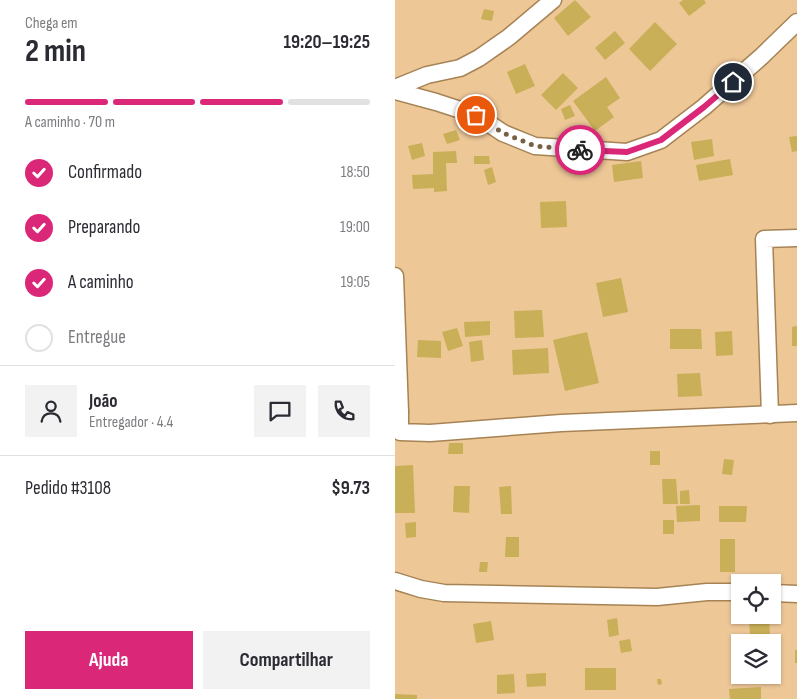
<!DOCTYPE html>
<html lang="pt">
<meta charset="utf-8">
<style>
:root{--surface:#fff;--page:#f2f2f3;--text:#2b2b33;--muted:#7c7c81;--line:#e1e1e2;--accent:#db2777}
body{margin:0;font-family:"Sofia Sans Condensed",sans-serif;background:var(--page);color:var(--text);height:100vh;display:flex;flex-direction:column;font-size:19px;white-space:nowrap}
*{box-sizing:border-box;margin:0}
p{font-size:16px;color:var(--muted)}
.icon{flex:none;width:28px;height:28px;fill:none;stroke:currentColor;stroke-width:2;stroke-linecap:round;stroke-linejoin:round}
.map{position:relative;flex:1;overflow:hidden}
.drawer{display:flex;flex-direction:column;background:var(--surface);width:395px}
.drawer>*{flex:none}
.buttons{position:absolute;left:336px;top:574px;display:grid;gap:10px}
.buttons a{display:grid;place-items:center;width:50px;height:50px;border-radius:0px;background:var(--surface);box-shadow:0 1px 4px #0004;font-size:25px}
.pin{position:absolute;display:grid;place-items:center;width:42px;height:42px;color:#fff;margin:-21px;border:2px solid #fff;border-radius:50%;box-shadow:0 1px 5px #0007}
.courier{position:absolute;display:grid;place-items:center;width:50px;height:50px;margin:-25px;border:4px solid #db2777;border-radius:50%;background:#fff;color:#222;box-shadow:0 1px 6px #0007}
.overview em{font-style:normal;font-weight:700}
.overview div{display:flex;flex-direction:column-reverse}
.overview{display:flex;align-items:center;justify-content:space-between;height:85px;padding:0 25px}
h1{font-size:32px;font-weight:700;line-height:38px}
.bar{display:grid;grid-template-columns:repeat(4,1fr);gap:8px 5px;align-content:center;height:60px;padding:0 25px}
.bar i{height:6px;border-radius:4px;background:var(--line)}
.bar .current{background:var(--accent)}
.bar p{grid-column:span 4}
.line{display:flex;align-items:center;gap:12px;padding:0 25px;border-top:1px solid var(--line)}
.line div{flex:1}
.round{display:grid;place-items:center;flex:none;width:52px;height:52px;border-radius:0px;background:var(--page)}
ol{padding:0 25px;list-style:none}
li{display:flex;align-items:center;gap:15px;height:55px}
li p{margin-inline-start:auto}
li .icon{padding:5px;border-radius:50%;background:var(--accent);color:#fff;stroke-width:4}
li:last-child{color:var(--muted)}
li i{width:28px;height:28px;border:2px solid var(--line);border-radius:50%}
.button{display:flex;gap:10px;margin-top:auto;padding:10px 25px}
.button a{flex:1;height:58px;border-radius:0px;background:var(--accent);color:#fff;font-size:20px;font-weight:700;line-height:58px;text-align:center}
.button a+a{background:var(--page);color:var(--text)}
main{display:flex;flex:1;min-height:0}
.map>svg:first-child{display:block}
</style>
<main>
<section class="drawer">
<div class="overview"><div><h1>2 min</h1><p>Chega em</p></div><em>19:20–19:25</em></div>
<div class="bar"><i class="current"></i><i class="current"></i><i class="current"></i><i></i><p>A caminho · 70 m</p></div>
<ol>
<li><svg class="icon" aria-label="check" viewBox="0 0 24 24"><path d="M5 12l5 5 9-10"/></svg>Confirmado<p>18:50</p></li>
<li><svg class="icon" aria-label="check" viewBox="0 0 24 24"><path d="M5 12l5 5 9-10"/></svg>Preparando<p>19:00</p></li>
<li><svg class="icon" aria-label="check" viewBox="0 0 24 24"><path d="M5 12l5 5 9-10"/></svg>A caminho<p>19:05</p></li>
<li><i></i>Entregue</li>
</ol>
<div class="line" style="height:90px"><a class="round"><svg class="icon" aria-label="person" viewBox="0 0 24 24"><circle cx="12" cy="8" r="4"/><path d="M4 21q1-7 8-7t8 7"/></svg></a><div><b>João</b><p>Entregador · 4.4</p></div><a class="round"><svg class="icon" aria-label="chat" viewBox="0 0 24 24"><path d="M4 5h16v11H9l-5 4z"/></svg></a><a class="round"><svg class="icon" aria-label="phone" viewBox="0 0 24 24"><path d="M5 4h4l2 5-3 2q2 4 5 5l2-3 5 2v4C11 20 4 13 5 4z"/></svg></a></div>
<div class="line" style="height:65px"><div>Pedido #3108</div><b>$9.73</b></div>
<div class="button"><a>Ajuda</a><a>Compartilhar</a></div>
</section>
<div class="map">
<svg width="402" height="699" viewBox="0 0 402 699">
<rect width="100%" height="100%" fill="#eec797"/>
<!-- building -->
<g fill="#c9af58">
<polygon points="180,0 196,17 173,36 159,18"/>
<polygon points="288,0 309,0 311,3 294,16 284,3"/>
<polygon points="89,9 99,11 97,21 86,19"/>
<polygon points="260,22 282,44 255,71 234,49"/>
<polygon points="220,31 230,43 210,60 200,48"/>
<polygon points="130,64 140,86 121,94 112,72"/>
<polygon points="168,73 183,88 161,110 146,95"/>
<polygon points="211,77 225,98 212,107 219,117 200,131 178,101"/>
<polygon points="175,105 180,116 170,120 166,109"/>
<polygon points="61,130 65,140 52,144 48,134"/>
<polygon points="402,136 402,151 397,152 394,137"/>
<polygon points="317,139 319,156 299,160 296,142"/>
<polygon points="27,143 30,156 17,160 13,146"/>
<polygon points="61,151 62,163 51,163 52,191 39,192 39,188 18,189 17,175 38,174 38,152"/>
<polygon points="79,156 94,156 95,164 79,164"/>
<polygon points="335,159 338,175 304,181 301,165"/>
<polygon points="246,161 248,178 219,182 217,165"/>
<polygon points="97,167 101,182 93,185 89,170"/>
<polygon points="171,201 172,227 146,228 145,202"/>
<polygon points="226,278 233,312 208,317 201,283"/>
<polygon points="147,310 149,337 120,338 119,311"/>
<polygon points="95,321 95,335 70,337 69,322"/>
<polygon points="402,326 402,346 397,346 397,327"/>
<polygon points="62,328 68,346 53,351 47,332"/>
<polygon points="275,329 306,329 307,349 275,349"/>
<polygon points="337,331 338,355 321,356 320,332"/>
<polygon points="192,332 204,383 170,391 158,340"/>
<polygon points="23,340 46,341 46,358 22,357"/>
<polygon points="87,340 89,360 76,362 74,342"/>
<polygon points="153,348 154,373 118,375 117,350"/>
<polygon points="305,373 307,396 283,397 282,374"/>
<polygon points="54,443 68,443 68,454 53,454"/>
<rect x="255" y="451" width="10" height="14"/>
<polygon points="329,459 339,460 337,475 327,474"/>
<polygon points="18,465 20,513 0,513 0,466"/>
<polygon points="267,479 281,479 283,504 268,504"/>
<polygon points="59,486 75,486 74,513 58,512"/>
<polygon points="116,486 117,514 106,514 104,487"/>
<polygon points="294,490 295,504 285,504 285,491"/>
<polygon points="305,505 305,521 282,522 281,506"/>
<polygon points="324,506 352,506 351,522 324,522"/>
<rect x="268" y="520" width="11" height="14"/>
<polygon points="21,522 21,537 11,538 10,523"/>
<polygon points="111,537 124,537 124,557 110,557"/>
<rect x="325" y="539" width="15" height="33"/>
<polygon points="85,562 93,562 92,572 84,572"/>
<polygon points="354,615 374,615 375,636 355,637"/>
<polygon points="222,618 224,635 214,637 212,620"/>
<polygon points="96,621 99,640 81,643 78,624"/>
<polygon points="235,639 237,651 226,653 224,641"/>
<rect x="400" y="650" width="2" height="13"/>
<rect x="190" y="668" width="31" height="22"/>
<polygon points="151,673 151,686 132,687 131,674"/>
<polygon points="119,674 120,693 102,694 102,675"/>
<polygon points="262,679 266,679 267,684 263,685"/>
<polygon points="366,687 366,699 335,699 334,689"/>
<polygon points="0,694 22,695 22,699 0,699"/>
</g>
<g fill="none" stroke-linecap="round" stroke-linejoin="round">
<defs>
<g id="minor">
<polyline points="0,88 32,75 65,68 84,58 114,37 158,0"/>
<polyline points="0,91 41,102 81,115 108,133 140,146 232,152 266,140 309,107 367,56 402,22"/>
<polyline points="0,276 5,412"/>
<polyline points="0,411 5,412 5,432 35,433 166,423 402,413"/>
<polyline points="375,415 369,239 402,238"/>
<polyline points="0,581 26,589 49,593 262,597 312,592 345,592"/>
<polyline points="378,593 402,594"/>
</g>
</defs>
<!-- minor casing -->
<use href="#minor" stroke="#a68354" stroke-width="19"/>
<!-- minor -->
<use href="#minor" stroke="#fff" stroke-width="16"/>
</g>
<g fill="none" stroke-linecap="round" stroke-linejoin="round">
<!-- done -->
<polyline stroke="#786143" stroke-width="5" stroke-dasharray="0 9" points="81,115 108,133 140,146 185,150"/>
<!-- route -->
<polyline stroke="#db2777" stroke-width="6" points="185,150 232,152 266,140 309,107 338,82"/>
</g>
</svg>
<div class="buttons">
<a><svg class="icon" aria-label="locate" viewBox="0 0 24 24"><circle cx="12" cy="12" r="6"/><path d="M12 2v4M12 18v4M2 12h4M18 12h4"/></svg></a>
<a><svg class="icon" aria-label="layers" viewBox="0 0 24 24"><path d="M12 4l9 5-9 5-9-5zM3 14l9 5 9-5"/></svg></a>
</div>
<div class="pin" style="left:81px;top:115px;background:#ea580c"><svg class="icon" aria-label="bag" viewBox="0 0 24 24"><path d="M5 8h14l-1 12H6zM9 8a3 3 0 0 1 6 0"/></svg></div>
<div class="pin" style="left:338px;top:82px;background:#1f2937"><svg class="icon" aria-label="home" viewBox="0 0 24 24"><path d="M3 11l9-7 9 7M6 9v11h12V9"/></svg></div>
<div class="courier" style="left:185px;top:150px"><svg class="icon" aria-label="bike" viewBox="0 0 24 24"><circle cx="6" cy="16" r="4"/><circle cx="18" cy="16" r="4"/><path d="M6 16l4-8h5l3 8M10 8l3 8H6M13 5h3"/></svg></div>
</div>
</main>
